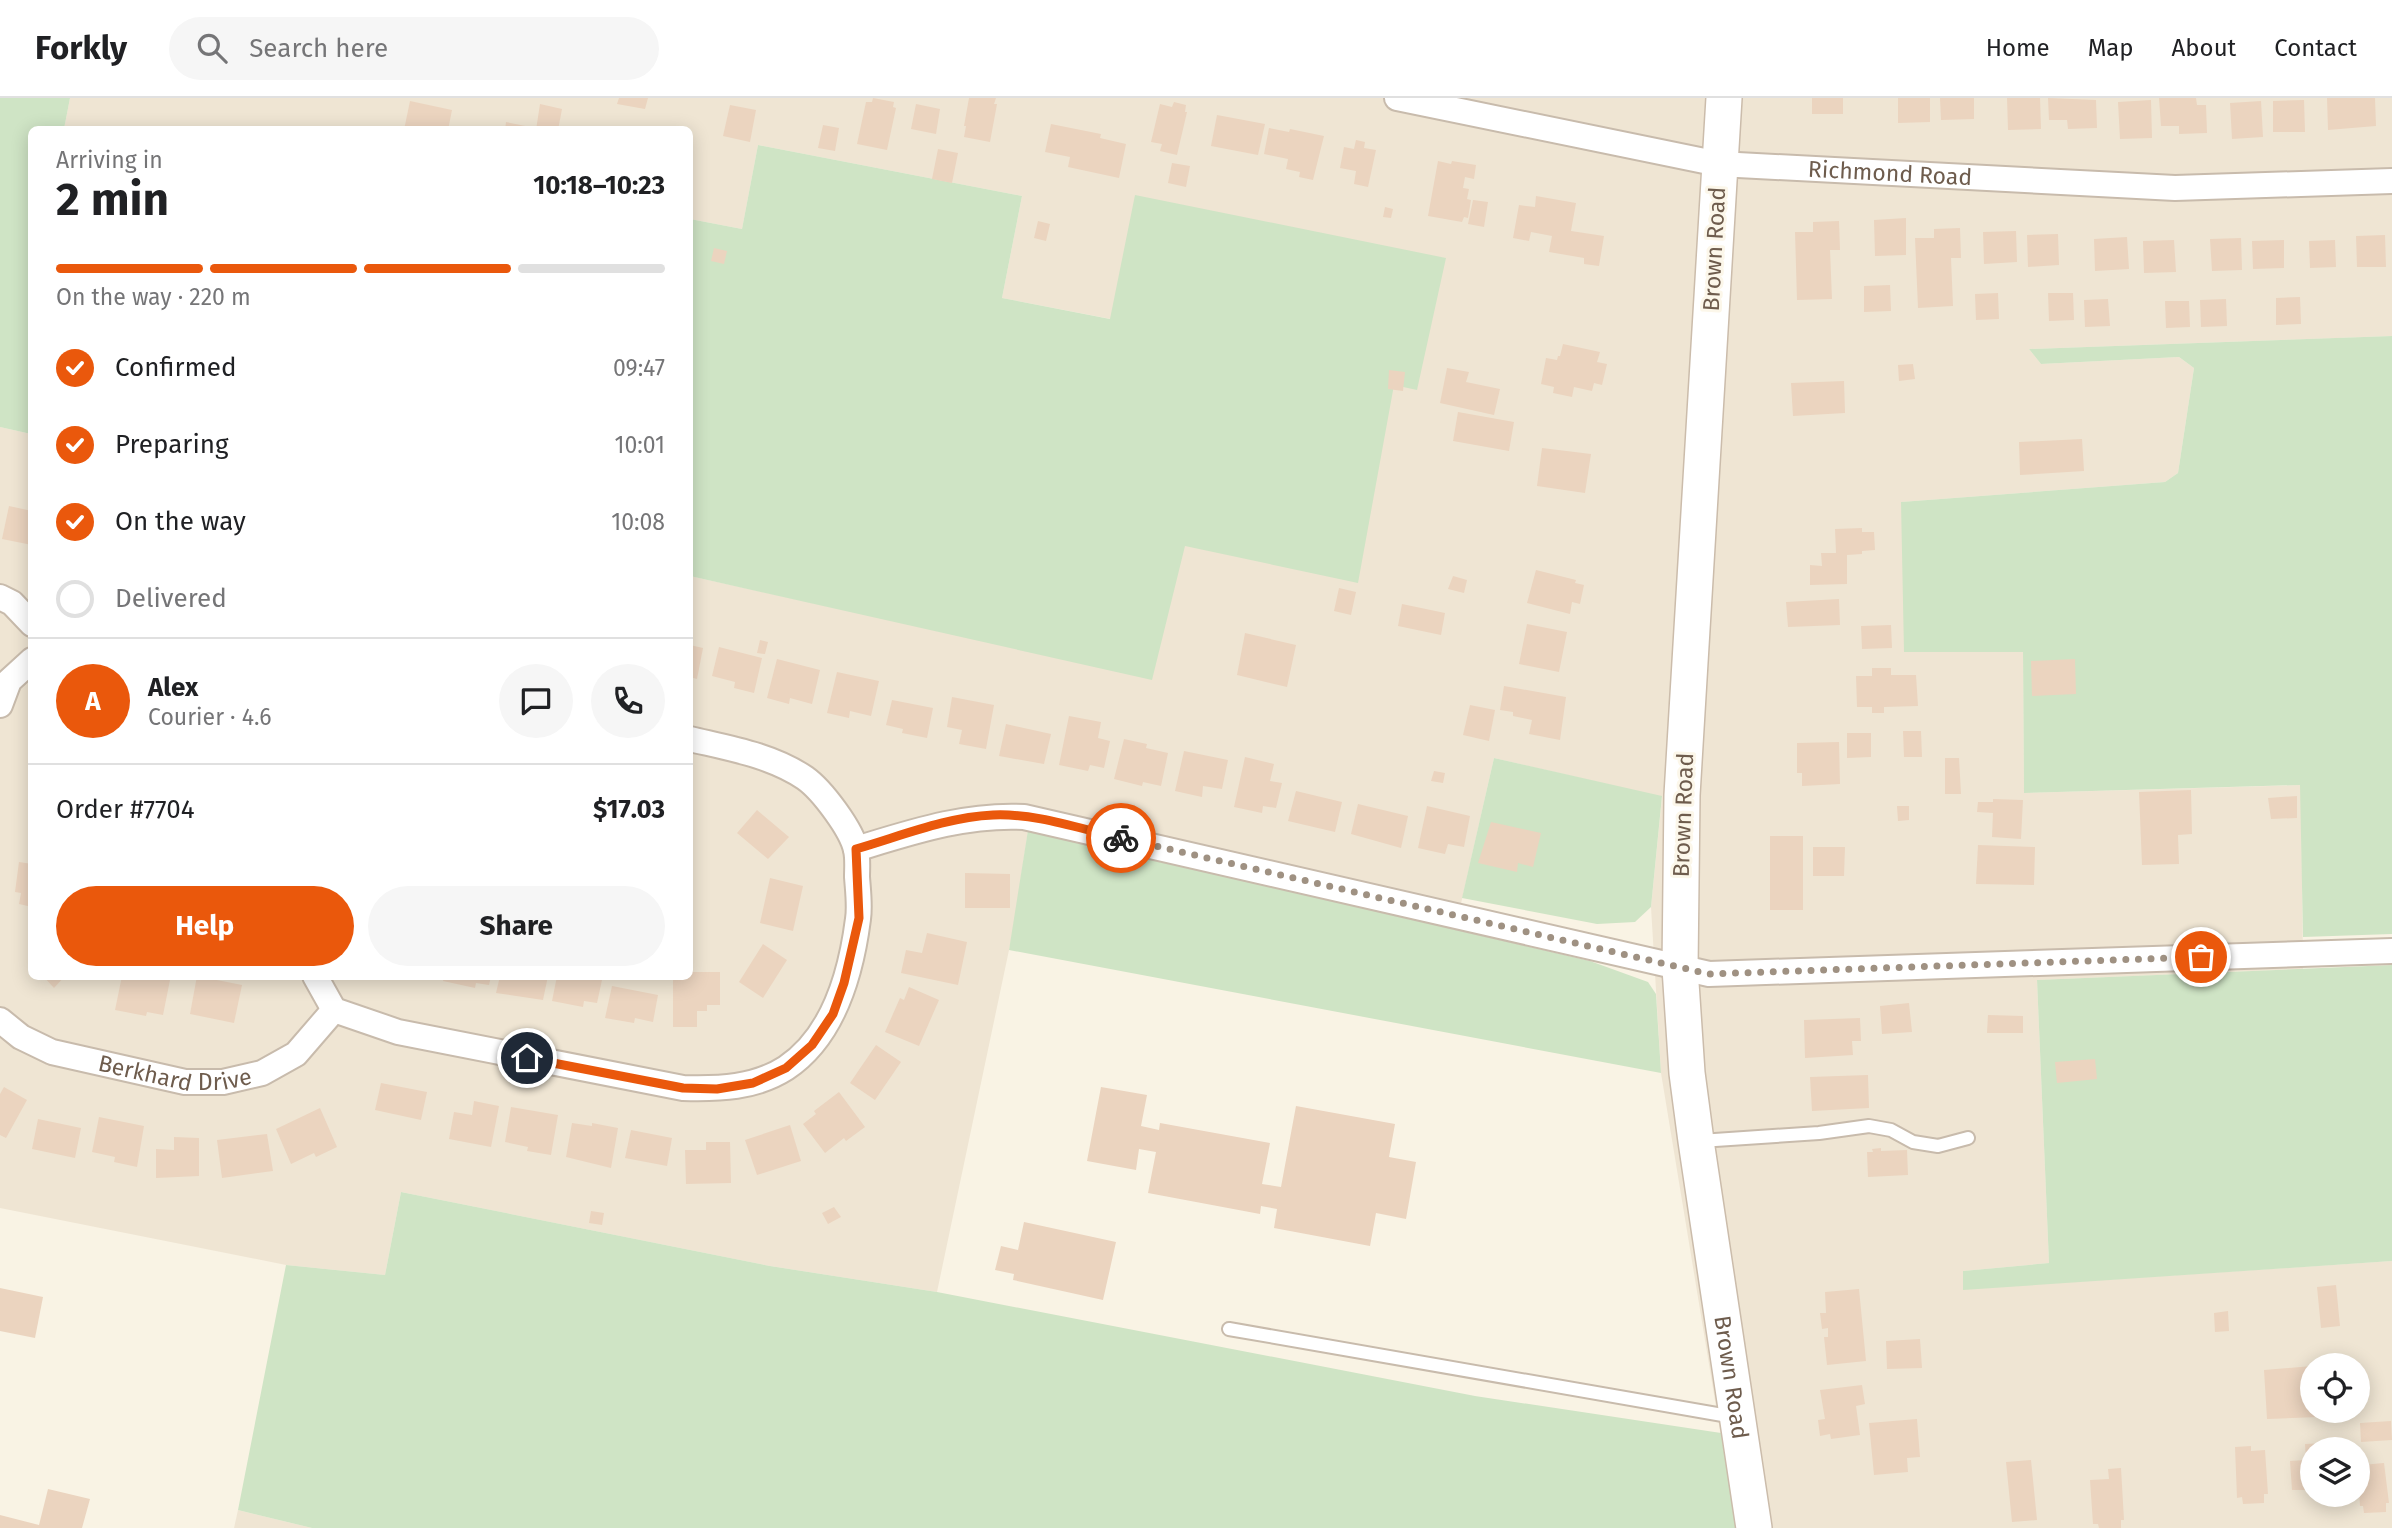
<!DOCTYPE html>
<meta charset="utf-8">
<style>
:root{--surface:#fff;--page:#f6f6f6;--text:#202124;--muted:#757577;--line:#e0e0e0;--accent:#ea580c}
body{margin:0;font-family:"Fira Sans",sans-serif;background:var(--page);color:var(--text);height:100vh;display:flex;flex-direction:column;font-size:26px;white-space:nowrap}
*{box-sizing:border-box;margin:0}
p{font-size:23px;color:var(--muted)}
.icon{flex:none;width:38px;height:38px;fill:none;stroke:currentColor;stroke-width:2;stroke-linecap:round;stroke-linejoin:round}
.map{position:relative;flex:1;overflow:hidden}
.panel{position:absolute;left:28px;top:28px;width:665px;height:854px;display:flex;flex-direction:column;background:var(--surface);border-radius:10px;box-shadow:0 4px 18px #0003}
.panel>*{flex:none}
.fabs{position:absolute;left:2300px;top:1255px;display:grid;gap:14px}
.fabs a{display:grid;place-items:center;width:70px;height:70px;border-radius:50%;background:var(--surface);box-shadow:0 4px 18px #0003;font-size:35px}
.pin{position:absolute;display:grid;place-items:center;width:60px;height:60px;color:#fff;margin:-30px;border:4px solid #fff;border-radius:50%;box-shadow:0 2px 7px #0007}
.courier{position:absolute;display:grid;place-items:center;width:70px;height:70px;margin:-35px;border:5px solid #ea580c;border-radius:50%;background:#fff;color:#222;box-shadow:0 2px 9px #0007}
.overview em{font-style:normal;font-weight:700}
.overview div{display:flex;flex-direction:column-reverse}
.overview{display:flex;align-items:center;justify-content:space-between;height:119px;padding:0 28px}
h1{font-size:46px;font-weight:700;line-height:52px}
.bar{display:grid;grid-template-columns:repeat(4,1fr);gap:10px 7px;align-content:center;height:84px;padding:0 28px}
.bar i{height:9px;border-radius:5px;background:var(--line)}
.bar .active{background:var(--accent)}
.bar p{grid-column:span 4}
.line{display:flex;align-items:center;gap:18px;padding:0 28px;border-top:2px solid var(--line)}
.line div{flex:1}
.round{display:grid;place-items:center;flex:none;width:74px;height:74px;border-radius:37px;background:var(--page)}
ol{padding:0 28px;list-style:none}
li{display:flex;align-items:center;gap:21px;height:77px}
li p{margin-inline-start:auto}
li .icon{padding:7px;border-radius:50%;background:var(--accent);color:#fff;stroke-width:4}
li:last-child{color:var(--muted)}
li i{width:38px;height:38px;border:4px solid var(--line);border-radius:50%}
.button{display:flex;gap:14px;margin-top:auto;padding:14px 28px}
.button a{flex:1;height:80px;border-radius:42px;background:var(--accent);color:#fff;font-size:28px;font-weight:700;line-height:80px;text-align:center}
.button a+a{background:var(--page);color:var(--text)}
header{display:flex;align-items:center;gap:42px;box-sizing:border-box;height:98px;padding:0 35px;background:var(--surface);border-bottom:2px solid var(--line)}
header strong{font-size:33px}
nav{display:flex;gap:38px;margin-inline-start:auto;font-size:24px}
.search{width:490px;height:63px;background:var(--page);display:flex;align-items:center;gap:18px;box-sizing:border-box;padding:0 24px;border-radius:38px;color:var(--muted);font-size:26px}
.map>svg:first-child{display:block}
</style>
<header>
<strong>Forkly</strong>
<div class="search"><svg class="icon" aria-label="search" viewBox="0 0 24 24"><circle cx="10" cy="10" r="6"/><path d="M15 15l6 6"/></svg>Search here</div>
<nav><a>Home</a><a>Map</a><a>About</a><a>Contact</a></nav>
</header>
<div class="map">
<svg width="2392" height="1430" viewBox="0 0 2392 1430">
<rect width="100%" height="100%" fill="#f9f3e4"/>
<!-- residential -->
<g fill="#efe5d3" fill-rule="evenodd">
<path d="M70 0H2392V238L2029 251 2041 266 2179 259 2194 270 2178 375 2165 384 1901 404 2023 554 2024 695 2301 687 2303 871 2037 882 2049 1165 1963 1173V1191L2392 1163V1430H1736L1661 975 1651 809 1662 699 1494 660 1455 832 1028 733 1013 833 937 1194 770 1168 401 1094 385 1177 286 1167 0 1110V329L31 336 32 878H690V478L867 517 1185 448 1394 287 1417 291 1111 221 1002 200 1022 98 758 47 742 131 690 121V32L64 31ZM2312 1267H2357V1312H2312ZM2312 1351H2357V1396H2312Z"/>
<polygon points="238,1412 312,1430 234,1430"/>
</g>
<!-- green -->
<g fill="#cfe4c5">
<polygon points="0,0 70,0 64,31 32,32 31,336 0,329"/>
<polygon points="758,47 1022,98 1002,200 1110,221 1135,97 1446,160 1417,292 1394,287 1358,485 1185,448 1152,582 690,478 690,121 742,131"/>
<polygon points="2392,238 2392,836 2303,839 2300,687 2024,695 2023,554 1904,554 1901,404 2165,384 2178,375 2194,270 2179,259 2041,266 2029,251"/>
<polygon points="1494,660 1662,698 1651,809 1635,824 1597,826 1462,800"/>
<polygon points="1028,732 1590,863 1648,884 1656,896 1661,975 1009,852"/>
<polygon points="2392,867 2392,1163 1963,1192 1963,1173 2049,1165 2037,882"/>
<polygon points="401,1094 770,1168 937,1194 1475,1298 1721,1335 1736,1430 312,1430 238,1412 286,1167 385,1177"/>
</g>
<!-- building -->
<g fill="#ebd4bf">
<polygon points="619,0 648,0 645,11 617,6"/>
<polygon points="873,0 894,4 893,9 896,10 887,52 857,46 866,4 872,4"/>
<polygon points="969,0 996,0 994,6 997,6 990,44 964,39 966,28 964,28"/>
<rect x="1812" y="0" width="31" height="16"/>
<polygon points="1898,0 1930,0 1930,24 1898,25"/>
<polygon points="1940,0 1974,0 1974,21 1941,22"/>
<polygon points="2007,0 2040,0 2041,31 2008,32"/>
<polygon points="2048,0 2096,2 2097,30 2068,31 2067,22 2049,22"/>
<polygon points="2159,0 2196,0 2197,7 2206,7 2207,35 2179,36 2179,28 2161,28"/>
<polygon points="2327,0 2375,0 2376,28 2328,32"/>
<polygon points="2151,2 2152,40 2120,41 2118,4"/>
<polygon points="2304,2 2305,34 2273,34 2273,3"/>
<polygon points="410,3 452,12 448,32 404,32"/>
<polygon points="2261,3 2263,39 2232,41 2230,5"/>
<polygon points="1174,4 1186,7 1185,14 1187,14 1177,57 1160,53 1162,46 1151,44 1160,6 1172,9"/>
<polygon points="540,6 562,11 558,32 536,32"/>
<polygon points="916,6 940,11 936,36 911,31"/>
<polygon points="730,7 756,12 750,44 723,38"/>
<polygon points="1217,17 1265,26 1258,57 1211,48"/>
<polygon points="506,24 535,30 535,32 505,32"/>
<polygon points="1051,26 1101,36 1100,40 1126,46 1119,80 1068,69 1070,59 1045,54"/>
<polygon points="823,27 839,30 835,53 818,50"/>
<polygon points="1269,30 1289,34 1290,31 1324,38 1313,82 1299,79 1300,74 1286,71 1288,61 1264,56"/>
<polygon points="1356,42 1365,44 1364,50 1376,52 1368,89 1354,86 1356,73 1340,70 1344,49 1354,51"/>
<polygon points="938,51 958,55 952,85 932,81"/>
<polygon points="1438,63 1451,66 1452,63 1476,67 1474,81 1465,79 1463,90 1469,91 1467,101 1471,102 1468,120 1464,119 1462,124 1428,118"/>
<polygon points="1172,65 1190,68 1186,89 1168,85"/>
<polygon points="1536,98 1576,105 1571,133 1604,138 1599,168 1584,166 1584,160 1549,154 1552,138 1531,134 1529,143 1513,140 1519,107 1535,109"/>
<polygon points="1473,102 1488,104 1484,129 1468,126"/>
<polygon points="1385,109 1393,111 1391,120 1383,119"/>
<polygon points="1906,120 1906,157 1875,158 1874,122"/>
<polygon points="1038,123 1050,126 1046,143 1034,140"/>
<polygon points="1839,123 1840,152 1830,152 1832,201 1797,202 1795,134 1813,134 1813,124"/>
<polygon points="1960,130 1961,160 1951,160 1953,208 1918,210 1915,140 1934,140 1934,131"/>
<polygon points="2016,133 2017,164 1984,166 1983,134"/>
<polygon points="2058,136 2059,167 2028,169 2027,137"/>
<polygon points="2385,137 2386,169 2357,169 2356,138"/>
<polygon points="2127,139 2129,171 2095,173 2094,141"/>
<polygon points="2241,140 2242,172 2212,173 2210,141"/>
<polygon points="2174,142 2176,174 2144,175 2143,143"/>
<polygon points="2284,142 2284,170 2253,171 2252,143"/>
<polygon points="2335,142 2336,169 2310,170 2309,143"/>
<polygon points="714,150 727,153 724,166 711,163"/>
<polygon points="1890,187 1891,213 1864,214 1864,188"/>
<polygon points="1998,195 1999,221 1976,222 1975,196"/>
<polygon points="2048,195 2073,195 2074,222 2049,223"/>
<polygon points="2300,199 2301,226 2276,227 2276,200"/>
<polygon points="2108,201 2110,228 2085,229 2084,202"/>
<polygon points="2226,201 2227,228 2201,229 2200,202"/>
<polygon points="2165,203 2189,203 2190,229 2166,230"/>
<polygon points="1563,246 1600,254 1597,264 1607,266 1602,287 1594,285 1592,293 1574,289 1572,299 1553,295 1554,289 1541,286 1546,260 1557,262 1558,258 1560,258"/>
<polygon points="1913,266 1915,281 1899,283 1898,267"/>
<polygon points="1447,270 1469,274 1466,284 1500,291 1494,317 1440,305"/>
<polygon points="1389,272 1405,274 1403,293 1388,291"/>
<polygon points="1844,283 1845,315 1793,318 1791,285"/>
<polygon points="1458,314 1514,324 1509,353 1453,343"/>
<polygon points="2082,341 2084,373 2020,377 2019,344"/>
<polygon points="1542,350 1591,356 1585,395 1537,388"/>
<polygon points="9,408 32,413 32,447 2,441"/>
<polygon points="1862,430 1862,434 1874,434 1875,452 1862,453 1862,456 1847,457 1847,486 1810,487 1810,467 1822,468 1821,455 1836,455 1835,431"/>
<polygon points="1536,472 1576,482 1575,485 1584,487 1580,506 1572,504 1570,516 1527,505"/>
<polygon points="1453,478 1467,482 1464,495 1448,491"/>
<polygon points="1339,490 1356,494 1351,517 1334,513"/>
<polygon points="1839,501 1840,527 1788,529 1786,504"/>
<polygon points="1402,506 1445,515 1441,537 1398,528"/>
<polygon points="1527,526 1567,534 1559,574 1519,566"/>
<polygon points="1891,527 1892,550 1862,551 1861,528"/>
<polygon points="1245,535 1296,547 1287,589 1237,577"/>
<polygon points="760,542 768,544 765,556 757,555"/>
<polygon points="690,547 703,550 697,581 690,579"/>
<polygon points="719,549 762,560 754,595 734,590 735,584 712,578"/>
<polygon points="777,561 820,572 812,606 790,600 789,606 767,600"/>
<polygon points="2075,561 2076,596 2032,598 2031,563"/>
<polygon points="1872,570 1891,570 1891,577 1916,577 1918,608 1884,609 1884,615 1872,615 1872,609 1857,609 1856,578 1872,578"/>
<polygon points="837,574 879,583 871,618 850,613 849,620 827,615"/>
<polygon points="1504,588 1566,599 1560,642 1529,636 1532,622 1513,618 1513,614 1500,612"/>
<polygon points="952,599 994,607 986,651 959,646 962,632 947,629"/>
<polygon points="892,602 933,610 927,640 902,635 903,631 886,627"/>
<polygon points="1470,607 1495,612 1489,643 1463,637"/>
<polygon points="1069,618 1101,624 1098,640 1110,643 1104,670 1090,667 1088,673 1059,667"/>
<polygon points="1006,626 1051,636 1044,666 999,658"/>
<polygon points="1903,633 1921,633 1922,659 1904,659"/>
<polygon points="1847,635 1871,635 1871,659 1847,660"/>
<polygon points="1124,641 1147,646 1146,650 1168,655 1161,688 1143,684 1142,688 1114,681"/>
<polygon points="1839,644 1840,686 1802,688 1802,675 1797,675 1797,645"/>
<polygon points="1184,653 1228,662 1222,691 1203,688 1202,699 1175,693"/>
<polygon points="1245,659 1274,666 1270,683 1282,685 1276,710 1263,708 1262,715 1234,709"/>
<polygon points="1945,660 1959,660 1961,696 1945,696"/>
<polygon points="1434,673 1445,675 1443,685 1431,683"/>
<polygon points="2191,692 2192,736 2178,737 2179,766 2142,767 2139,694"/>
<polygon points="1296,693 1342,704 1335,734 1288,723"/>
<polygon points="2297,698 2297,720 2271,721 2268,700"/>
<polygon points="1993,701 2023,702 2021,741 1992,739 1993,715 1977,714 1978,704 1993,704"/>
<polygon points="1358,706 1408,718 1401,750 1351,736"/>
<polygon points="1427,708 1470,718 1464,749 1448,746 1445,756 1418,750"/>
<polygon points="1897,708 1909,708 1909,722 1898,723"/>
<polygon points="757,712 789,739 768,761 737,735"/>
<polygon points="1491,724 1541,735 1533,769 1518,765 1517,774 1478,765"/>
<rect x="1770" y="738" width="33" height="74"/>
<polygon points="1978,747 2035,749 2034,787 1976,786"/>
<polygon points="1813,749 1845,749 1844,778 1813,778"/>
<polygon points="19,764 32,766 32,809 19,806 21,795 15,794"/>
<polygon points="965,775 1010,776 1010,810 965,810"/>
<polygon points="770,780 803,788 793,833 760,825"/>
<polygon points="927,835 967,844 958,887 901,875 906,852 922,855"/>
<polygon points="763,846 787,862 763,900 739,884"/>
<polygon points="690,874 720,874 720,907 707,907 707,913 697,913 697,929 673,929 673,878 690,878"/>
<polygon points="43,878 65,878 54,890"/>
<polygon points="122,878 152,878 170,882 163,917 147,914 146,918 115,912"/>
<polygon points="197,878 242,887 234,925 190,916"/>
<polygon points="444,878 491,878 489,887 476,885 475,890 443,883"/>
<polygon points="500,878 548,878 543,902 496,895"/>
<polygon points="557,878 589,878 602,882 597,905 584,903 583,909 552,903"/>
<polygon points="612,888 658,897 653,924 635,920 634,925 605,920"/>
<polygon points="909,889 939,902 919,948 885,934 900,900 904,902"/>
<polygon points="1909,905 1912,934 1882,936 1880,908"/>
<polygon points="1988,917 2023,918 2023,935 1987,935"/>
<polygon points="1860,920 1861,943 1852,943 1853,957 1805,960 1804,922"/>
<polygon points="876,947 901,964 875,1002 850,985"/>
<polygon points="2095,961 2097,981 2057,985 2055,964"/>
<polygon points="1868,977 1869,1010 1812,1013 1810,979"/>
<polygon points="381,985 427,994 421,1022 375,1012"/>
<polygon points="4,989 27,1002 6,1040 0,1037 0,996"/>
<polygon points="1101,989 1147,997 1141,1028 1159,1032 1160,1025 1270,1045 1262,1086 1281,1089 1296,1008 1395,1026 1389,1059 1416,1064 1406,1121 1376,1115 1370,1148 1274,1130 1277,1111 1261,1108 1260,1116 1148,1095 1156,1054 1139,1051 1136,1072 1087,1063"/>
<polygon points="839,994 865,1029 846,1043 844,1040 825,1055 803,1026 816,1016 814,1013"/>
<polygon points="474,1003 499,1008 491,1049 449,1041 454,1014 472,1017"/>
<polygon points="511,1009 558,1017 551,1057 527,1053 528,1049 505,1044"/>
<polygon points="320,1010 337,1049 316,1059 314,1055 291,1066 276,1031"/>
<polygon points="99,1019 144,1028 137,1069 114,1064 115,1059 92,1054"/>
<polygon points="38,1021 81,1030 75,1060 32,1051"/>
<polygon points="572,1025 592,1028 592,1025 618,1030 611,1070 566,1059"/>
<polygon points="790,1027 801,1063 757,1077 745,1042"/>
<polygon points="631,1032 672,1040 667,1068 625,1060"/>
<polygon points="267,1036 273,1073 222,1080 217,1042"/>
<polygon points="174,1039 199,1040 199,1078 156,1080 156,1051 174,1052"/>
<polygon points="706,1044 730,1044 731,1085 686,1086 685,1052 706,1052"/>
<polygon points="1881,1050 1881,1053 1907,1052 1908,1077 1868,1079 1867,1054 1873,1054 1872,1051"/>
<polygon points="834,1109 841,1119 828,1126 822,1115"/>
<polygon points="591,1113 604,1115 602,1127 589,1125"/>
<polygon points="1024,1124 1116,1144 1103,1202 1013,1182 1014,1176 995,1172 1001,1148 1018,1152"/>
<polygon points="2336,1187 2340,1228 2321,1230 2317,1189"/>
<polygon points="0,1190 43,1199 35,1240 0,1233"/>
<polygon points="1859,1191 1866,1263 1827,1267 1824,1239 1828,1239 1828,1230 1822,1231 1820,1215 1826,1215 1825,1194"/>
<polygon points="2228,1213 2229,1233 2215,1234 2214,1215"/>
<polygon points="1920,1241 1922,1270 1887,1271 1886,1243"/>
<polygon points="2312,1268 2312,1312 2317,1312 2318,1319 2267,1321 2264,1272"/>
<polygon points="1862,1287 1865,1306 1856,1308 1860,1337 1831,1341 1830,1336 1820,1338 1818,1322 1825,1321 1820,1292"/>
<polygon points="1917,1321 1920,1359 1907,1360 1908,1374 1874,1377 1869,1325"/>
<polygon points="2391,1323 2392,1342 2361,1344 2360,1325"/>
<polygon points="2331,1345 2332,1351 2312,1351 2312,1392 2292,1392 2290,1363 2306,1362 2305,1346"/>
<polygon points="2251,1348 2251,1353 2265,1352 2268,1396 2264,1396 2264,1405 2243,1406 2242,1399 2237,1400 2235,1349"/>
<polygon points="2031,1362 2037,1422 2012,1424 2006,1364"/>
<polygon points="2384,1365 2389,1405 2386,1405 2386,1414 2364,1415 2363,1408 2360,1408 2358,1376 2362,1376 2362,1367"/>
<polygon points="2121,1370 2124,1422 2121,1422 2121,1430 2099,1430 2098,1426 2093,1426 2090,1382 2109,1381 2108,1371"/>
<polygon points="48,1391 90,1401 82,1430 0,1430 0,1417 39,1427"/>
</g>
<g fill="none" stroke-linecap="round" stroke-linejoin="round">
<defs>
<g id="service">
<polyline points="1700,1043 1819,1035 1869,1028 1891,1032 1913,1044 1938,1048 1968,1040"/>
<polyline points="1229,1231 1734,1319"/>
</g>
<g id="minor">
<path id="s1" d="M1397 0 1719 66 2175 90 2392 83"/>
<polyline points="0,499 12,505 32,526"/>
<polyline points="0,607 9,583 32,562"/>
<path d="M856 751C912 734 965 716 1024 719L1709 876 2392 853"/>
<path d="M315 878 334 912 398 934 683 990C719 991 755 990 786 970 834 938 851 876 858 821 860 808 858 793 857 779 857 770 858 761 856 752 852 732 822 692 805 680 771 657 728 650 690 641"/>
<path id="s2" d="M0 922 21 939 52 954 185 984H223L262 975 296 956 334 912"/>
</g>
<g id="secondary">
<path id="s3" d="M1724 0 1682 697 1680 870 1687 975 1696 1043 1754 1430"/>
</g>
</defs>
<!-- service casing -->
<use href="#service" stroke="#c8bbac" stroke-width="16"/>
<!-- minor casing -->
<use href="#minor" stroke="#c8bbac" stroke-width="28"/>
<!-- secondary casing -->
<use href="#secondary" stroke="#cbbcab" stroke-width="38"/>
<!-- service -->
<use href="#service" stroke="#fff" stroke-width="12"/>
<!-- minor -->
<use href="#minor" stroke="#fff" stroke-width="24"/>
<!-- secondary -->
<use href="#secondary" stroke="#fff" stroke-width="35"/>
</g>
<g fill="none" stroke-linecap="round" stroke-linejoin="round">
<!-- done -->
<polyline stroke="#9f9182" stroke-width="7" stroke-dasharray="0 12.6" points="1121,740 1709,876 2201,859"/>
<!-- route -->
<path stroke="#ea580c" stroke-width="9" d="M527 960 683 990 717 991 753 985 786 970 812 947 833 916 844 885 859 820 856 751C901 738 947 719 993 717 1036 715 1080 731 1121 740"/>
</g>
<g text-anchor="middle" stroke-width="6" stroke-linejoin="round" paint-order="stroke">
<!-- street labels -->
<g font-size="23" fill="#6e5c4d" stroke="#fcf7ea">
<text dy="8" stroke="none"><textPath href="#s1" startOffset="500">Richmond Road</textPath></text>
<text transform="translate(1714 151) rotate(-87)" y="8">Brown Road</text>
<text transform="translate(1683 717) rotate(-88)" y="8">Brown Road</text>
<text dy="8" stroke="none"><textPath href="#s2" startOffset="187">Berkhard Drive</textPath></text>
<text dy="8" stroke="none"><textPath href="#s3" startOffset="1284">Brown Road</textPath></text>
</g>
</g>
</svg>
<div class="fabs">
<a><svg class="icon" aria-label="locate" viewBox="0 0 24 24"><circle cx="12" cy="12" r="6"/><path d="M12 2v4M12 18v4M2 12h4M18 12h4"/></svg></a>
<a><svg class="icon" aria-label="layers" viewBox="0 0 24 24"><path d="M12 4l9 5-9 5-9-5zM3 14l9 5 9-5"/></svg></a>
</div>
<div class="pin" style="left:2201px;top:859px;background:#ea580c"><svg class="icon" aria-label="bag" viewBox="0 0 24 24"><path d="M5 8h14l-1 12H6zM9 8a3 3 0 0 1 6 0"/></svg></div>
<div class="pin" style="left:527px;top:960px;background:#1f2937"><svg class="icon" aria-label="home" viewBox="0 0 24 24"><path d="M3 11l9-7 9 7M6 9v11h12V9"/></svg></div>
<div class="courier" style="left:1121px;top:740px"><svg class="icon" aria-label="bike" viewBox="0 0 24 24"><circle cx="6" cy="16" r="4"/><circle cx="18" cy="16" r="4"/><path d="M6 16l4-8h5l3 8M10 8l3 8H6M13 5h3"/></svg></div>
<section class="panel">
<div class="overview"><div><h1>2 min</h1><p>Arriving in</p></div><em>10:18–10:23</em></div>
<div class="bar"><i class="active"></i><i class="active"></i><i class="active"></i><i></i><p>On the way · 220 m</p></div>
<ol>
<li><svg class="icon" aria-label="check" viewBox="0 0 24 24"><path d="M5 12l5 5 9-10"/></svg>Confirmed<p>09:47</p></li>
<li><svg class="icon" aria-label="check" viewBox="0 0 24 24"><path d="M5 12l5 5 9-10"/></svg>Preparing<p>10:01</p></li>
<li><svg class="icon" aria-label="check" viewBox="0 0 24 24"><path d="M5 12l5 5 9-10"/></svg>On the way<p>10:08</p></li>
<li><i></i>Delivered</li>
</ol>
<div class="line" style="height:126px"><b class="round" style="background:var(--accent);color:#fff">A</b><div><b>Alex</b><p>Courier · 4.6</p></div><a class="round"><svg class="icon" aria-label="chat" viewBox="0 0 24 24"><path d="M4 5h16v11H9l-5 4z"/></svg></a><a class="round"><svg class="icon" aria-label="phone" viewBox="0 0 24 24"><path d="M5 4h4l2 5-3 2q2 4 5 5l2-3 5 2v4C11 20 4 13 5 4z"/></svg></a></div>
<div class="line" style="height:91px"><div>Order #7704</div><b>$17.03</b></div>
<div class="button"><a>Help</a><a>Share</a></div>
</section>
</div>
